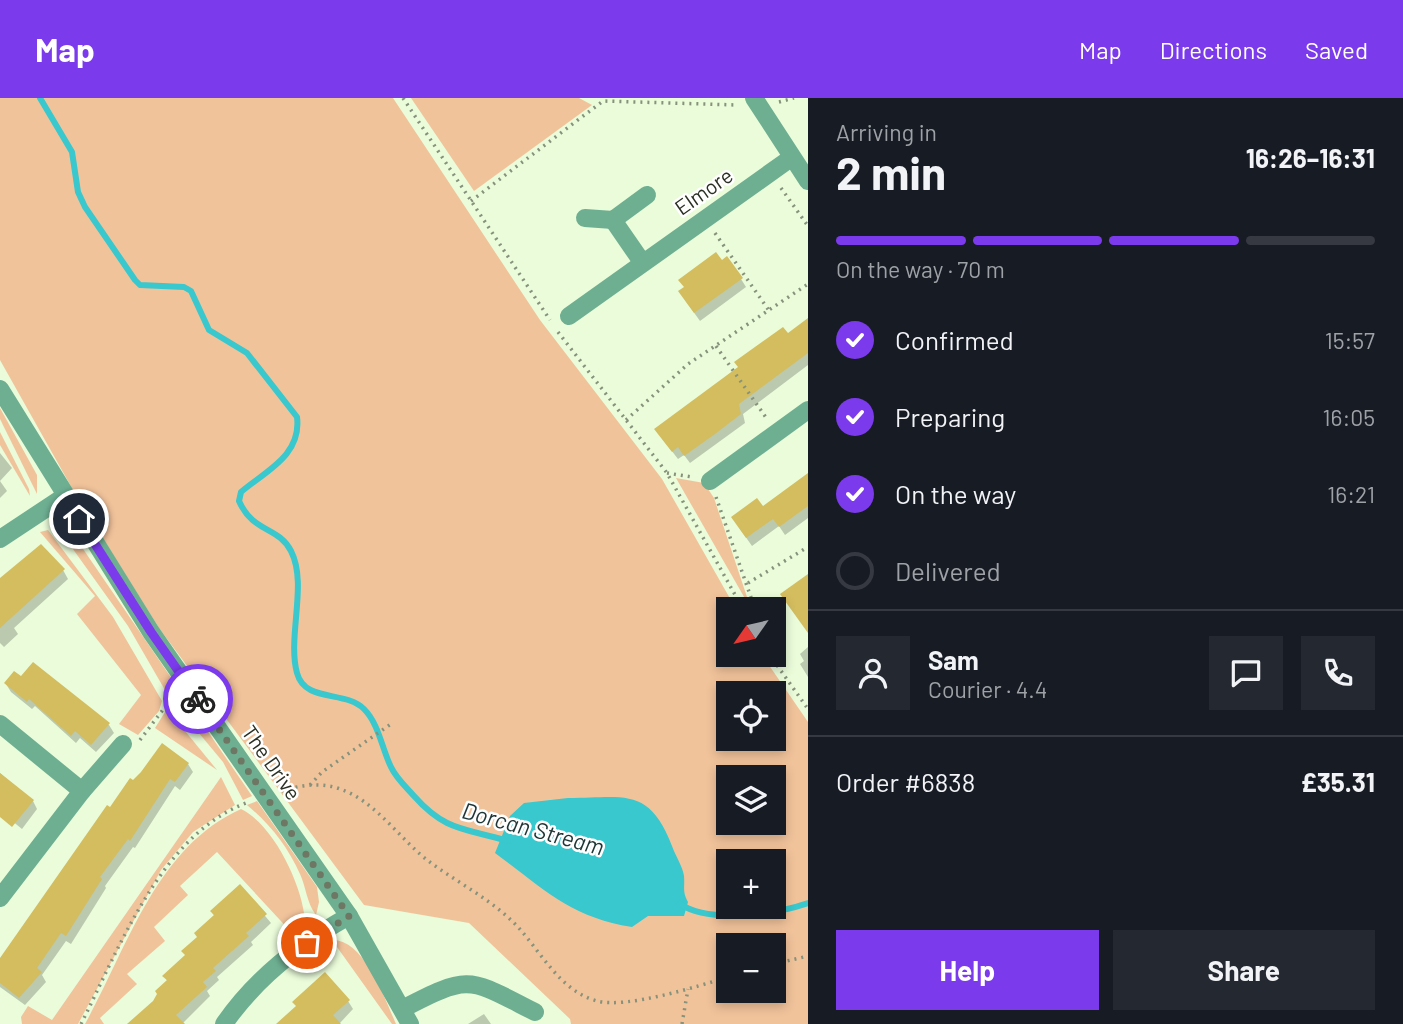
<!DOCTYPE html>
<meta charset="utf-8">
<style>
:root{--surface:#171b24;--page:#242831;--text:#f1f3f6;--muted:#9ea1a6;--line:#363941;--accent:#7c3aed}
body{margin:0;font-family:Barlow,sans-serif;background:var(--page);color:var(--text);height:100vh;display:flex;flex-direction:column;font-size:26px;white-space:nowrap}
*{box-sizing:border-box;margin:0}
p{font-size:23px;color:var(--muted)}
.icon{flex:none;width:38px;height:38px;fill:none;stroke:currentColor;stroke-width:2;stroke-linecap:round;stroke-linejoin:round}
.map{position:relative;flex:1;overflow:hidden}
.drawer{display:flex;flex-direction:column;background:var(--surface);width:595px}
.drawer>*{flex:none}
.needle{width:46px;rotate:236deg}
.buttons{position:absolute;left:716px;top:499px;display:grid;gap:14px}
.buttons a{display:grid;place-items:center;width:70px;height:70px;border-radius:0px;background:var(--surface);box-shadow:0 4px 10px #0003;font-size:35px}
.pin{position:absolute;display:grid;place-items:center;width:60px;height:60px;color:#fff;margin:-30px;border:4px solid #fff;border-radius:50%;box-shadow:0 2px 7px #0007}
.courier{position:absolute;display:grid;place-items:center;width:70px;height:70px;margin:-35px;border:5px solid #7c3aed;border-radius:50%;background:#fff;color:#222;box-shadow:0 2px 9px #0007}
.overview em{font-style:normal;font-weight:700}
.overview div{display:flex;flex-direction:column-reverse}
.overview{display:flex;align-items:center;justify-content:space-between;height:119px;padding:0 28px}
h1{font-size:46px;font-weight:700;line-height:52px}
.bar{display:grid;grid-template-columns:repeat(4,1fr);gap:10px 7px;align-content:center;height:84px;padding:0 28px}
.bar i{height:9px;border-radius:5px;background:var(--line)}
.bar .active{background:var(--accent)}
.bar p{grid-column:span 4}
.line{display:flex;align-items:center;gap:18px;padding:0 28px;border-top:2px solid var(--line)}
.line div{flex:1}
.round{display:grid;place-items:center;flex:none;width:74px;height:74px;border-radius:0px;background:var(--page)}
ol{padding:0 28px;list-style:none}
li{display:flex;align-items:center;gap:21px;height:77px}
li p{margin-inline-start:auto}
li .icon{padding:7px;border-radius:50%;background:var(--accent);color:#fff;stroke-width:4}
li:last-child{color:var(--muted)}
li i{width:38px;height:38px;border:4px solid var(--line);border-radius:50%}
.cta{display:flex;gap:14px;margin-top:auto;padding:14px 28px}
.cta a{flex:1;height:80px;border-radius:0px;background:var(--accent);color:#fff;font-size:28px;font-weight:700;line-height:80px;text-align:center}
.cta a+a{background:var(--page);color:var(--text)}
header{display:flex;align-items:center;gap:42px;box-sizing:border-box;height:98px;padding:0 35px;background:var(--accent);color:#fff}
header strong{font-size:33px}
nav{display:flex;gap:38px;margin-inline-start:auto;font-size:24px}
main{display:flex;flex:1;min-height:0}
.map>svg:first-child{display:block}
</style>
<header>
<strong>Map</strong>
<nav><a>Map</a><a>Directions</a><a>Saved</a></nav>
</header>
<main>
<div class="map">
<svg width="808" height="926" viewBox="0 0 808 926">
<rect width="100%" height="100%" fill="#eafcda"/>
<!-- green -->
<g fill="#f1c39b" fill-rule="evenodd">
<path d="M0 0H393L540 222 662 381 736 511H728V556L762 557 808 624V926H571L570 921 469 825 364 807 159 530 77 399 0 262ZM728 595H774V640H728ZM728 679H774V724H728ZM728 763H774V808H728ZM728 847H774V892H728Z"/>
<polygon points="411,0 579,0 592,7 474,93"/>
<polygon points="0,310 37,377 37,396 0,321"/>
<polygon points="0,334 29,391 30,398 0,347"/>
<polygon points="676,380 704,385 714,400 751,511"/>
<polygon points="55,426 71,436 81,448 252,698 243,702 223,664 169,599 128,528"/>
<polygon points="48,432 113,519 162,603 159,613 138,637 119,626 141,597 77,516 95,498 40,434"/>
<polygon points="167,611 217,672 155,630"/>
<polygon points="221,679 235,707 193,734 161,772 78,926 22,926 21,919 28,908 52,922"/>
<path d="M257 703 317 789 319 804 316 817C307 806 306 789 300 776 288 749 270 726 247 707Z"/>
<path d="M241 711C274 727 302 787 305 822L292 835 217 754 180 788 188 797 154 829 165 843 127 876 137 886 100 920 104 926H85C127 851 156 749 241 711Z"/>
<path d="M332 842C364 841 385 901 396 926H392Z"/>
</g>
<!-- water -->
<path fill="#38c8cd" d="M568 700C624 700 649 688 672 748 675 757 683 769 684 778 685 789 682 793 688 804L684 818H648L632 829C570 819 544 791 495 755L510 718 524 705Z"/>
<!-- shadow -->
<g fill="#0003">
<polygon points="741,181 746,189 700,223 685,202"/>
<polygon points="808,222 808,267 743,316 745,325 690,365 684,357 678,361 661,339"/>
<polygon points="0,355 12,370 0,383"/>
<polygon points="808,377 808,420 785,437 779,428 752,448 738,428"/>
<polygon points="0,383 7,393 0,400"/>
<polygon points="63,472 68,481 14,530 18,536 4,549 0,545 0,485"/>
<polygon points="808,549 808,579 800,566 804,563 800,556"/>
<polygon points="33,566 109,627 114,635 96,654 80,640 76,645 35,608 32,611 11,594 6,586 21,581"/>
<polygon points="188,666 193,674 180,692 175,688 135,750 133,749 105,788 106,790 71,846 66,843 42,877 46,884 25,907 0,889 0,861 110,712 133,684"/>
<polygon points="0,675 33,703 37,711 22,731 0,713"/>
<polygon points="240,788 271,825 251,844 253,847 217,879 219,882 207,893 210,898 182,926 138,926 168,884 164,878 185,859 215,819 212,814"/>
<polygon points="348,903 353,911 339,926 279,926"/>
<polygon points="484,916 491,926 468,926"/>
</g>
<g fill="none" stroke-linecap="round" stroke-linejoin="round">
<!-- stream -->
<g stroke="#38c8cd" stroke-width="6">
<path d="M40 0 72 54 78 94 85 109 135 182 140 187 184 189 191 193 209 232 247 255 297 319C302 358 264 374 241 394L239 403C253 435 278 428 291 453 308 486 287 539 297 575 305 605 345 592 364 611 379 626 382 651 391 669 396 680 406 689 414 698 446 734 465 730 508 743"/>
<path d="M680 806C710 826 776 816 808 805"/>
</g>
</g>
<!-- building -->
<g fill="#d4bd5f">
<polygon points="716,154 722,162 727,158 743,180 694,215 678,193 684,189 678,182"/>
<polygon points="808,220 808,255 739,306 741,316 715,336 684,358 678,349 672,354 654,331 738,269 734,264 783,229 788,235"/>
<polygon points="808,375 808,408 779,429 773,421 746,440 731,419 757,400 763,408"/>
<polygon points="41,446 65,471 0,530 0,480"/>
<polygon points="808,476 808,535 780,496"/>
<polygon points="33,564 110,625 91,647 75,633 71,638 29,601 27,604 4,585 14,573 21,578"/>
<polygon points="162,645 189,665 175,684 170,681 130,743 128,741 100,779 102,781 66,838 61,835 37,870 42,874 19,900 0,885 0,860 107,707 110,709 130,680 133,682 141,674"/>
<polygon points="0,675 34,702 12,729 0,719"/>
<polygon points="240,786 267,816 246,835 249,838 213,870 216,873 203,884 207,889 176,917 185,926 127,926 153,903 157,896 155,893 167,882 162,878 185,857 181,853 197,839 194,835 214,817 210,813"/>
<polygon points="325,874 350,902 333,917 341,926 276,926 296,908 292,904"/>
</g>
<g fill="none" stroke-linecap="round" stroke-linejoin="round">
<!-- path -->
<g stroke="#86927b" stroke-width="3.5" stroke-dasharray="2 5" stroke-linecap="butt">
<polyline points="403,0 550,222"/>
<polyline points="779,4 794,0"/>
<polyline points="781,90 808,128"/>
<polyline points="471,103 603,3 737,7"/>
<polyline points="715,135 770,214"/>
<polyline points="558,234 667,375 743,511"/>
<polyline points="716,248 767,321"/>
<polyline points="626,322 688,266 808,186"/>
<polyline points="667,375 692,379"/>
<polyline points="716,399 755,511"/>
<polyline points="748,485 808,449"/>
<polyline points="769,556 808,611"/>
<polyline points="140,642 168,605"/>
<polyline points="310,687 322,674 391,626"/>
<path d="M282 693C300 687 322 684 340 691 376 703 401 743 431 765 460 786 492 802 517 828 542 855 560 893 597 903 626 911 699 888 728 879"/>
<polyline points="774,866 808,858"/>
<path d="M81 926C119 851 162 734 249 704"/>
<polyline points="682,926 688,891"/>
</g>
<!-- minor -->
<g stroke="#6eaf92" stroke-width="18">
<polyline points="754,0 808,83"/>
<polyline points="585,120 613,122 647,97"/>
<polyline points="613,122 642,164"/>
<polyline points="569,218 791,60"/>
<polyline points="0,291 151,534 349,818 410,926"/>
<polyline points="710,383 808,312"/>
<polyline points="0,441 65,398"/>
<polyline points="0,626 82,693"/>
<polyline points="0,800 82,693 123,646"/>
<path d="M404 910C471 875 470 881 535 914"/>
<path d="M224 926C255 881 301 845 349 818"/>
</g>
</g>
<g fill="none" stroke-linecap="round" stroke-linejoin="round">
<!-- done -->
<polyline stroke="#6d7763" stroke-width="7" stroke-dasharray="0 12.6" points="198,601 349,818 307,845"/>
<!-- route -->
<polyline stroke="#7c3aed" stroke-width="9" points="79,421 151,534 198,601"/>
</g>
<g text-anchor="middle" stroke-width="5" stroke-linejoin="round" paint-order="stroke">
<!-- street labels -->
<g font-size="21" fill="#2a3023" stroke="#fff">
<text transform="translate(704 94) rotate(-35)" y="7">Elmore</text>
<text transform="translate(271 665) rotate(55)" y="7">The Drive</text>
</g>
<!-- water labels -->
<g font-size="23" font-style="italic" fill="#1e3636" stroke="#fff">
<text transform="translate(533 731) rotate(15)" y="8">Dorcan Stream</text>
</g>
</g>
</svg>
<div class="buttons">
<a><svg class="needle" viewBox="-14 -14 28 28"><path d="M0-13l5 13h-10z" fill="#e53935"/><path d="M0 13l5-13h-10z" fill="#9ea1a6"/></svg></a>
<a><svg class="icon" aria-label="locate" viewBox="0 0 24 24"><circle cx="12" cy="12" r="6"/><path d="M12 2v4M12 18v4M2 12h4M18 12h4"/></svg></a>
<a><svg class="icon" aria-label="layers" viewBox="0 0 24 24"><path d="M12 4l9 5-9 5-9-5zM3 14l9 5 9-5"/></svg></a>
<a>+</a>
<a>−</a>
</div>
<div class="pin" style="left:307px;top:845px;background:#ea580c"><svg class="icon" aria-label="bag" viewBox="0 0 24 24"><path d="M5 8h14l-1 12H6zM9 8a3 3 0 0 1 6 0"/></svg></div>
<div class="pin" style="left:79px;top:421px;background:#1f2937"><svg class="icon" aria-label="home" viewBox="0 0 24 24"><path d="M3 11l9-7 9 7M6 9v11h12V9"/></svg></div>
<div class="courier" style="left:198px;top:601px"><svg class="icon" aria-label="bike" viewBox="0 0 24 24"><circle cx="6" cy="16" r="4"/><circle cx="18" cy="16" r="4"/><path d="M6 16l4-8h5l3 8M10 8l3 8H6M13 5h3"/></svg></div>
</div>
<section class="drawer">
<div class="overview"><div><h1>2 min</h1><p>Arriving in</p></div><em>16:26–16:31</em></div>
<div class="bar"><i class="active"></i><i class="active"></i><i class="active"></i><i></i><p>On the way · 70 m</p></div>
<ol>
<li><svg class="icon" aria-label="check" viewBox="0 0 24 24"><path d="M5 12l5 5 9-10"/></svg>Confirmed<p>15:57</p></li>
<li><svg class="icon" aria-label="check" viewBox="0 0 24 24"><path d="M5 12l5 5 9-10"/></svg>Preparing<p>16:05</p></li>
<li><svg class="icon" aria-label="check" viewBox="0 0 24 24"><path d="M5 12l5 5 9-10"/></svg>On the way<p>16:21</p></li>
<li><i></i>Delivered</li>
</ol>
<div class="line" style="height:126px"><a class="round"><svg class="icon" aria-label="person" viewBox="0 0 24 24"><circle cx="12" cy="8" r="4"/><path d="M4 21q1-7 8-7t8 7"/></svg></a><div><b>Sam</b><p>Courier · 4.4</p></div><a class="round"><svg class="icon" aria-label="chat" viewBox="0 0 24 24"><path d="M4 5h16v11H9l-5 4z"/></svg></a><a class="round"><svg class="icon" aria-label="phone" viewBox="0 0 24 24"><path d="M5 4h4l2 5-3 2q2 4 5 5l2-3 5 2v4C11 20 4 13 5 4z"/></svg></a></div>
<div class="line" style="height:91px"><div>Order #6838</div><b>£35.31</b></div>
<div class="cta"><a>Help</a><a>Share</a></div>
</section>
</main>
